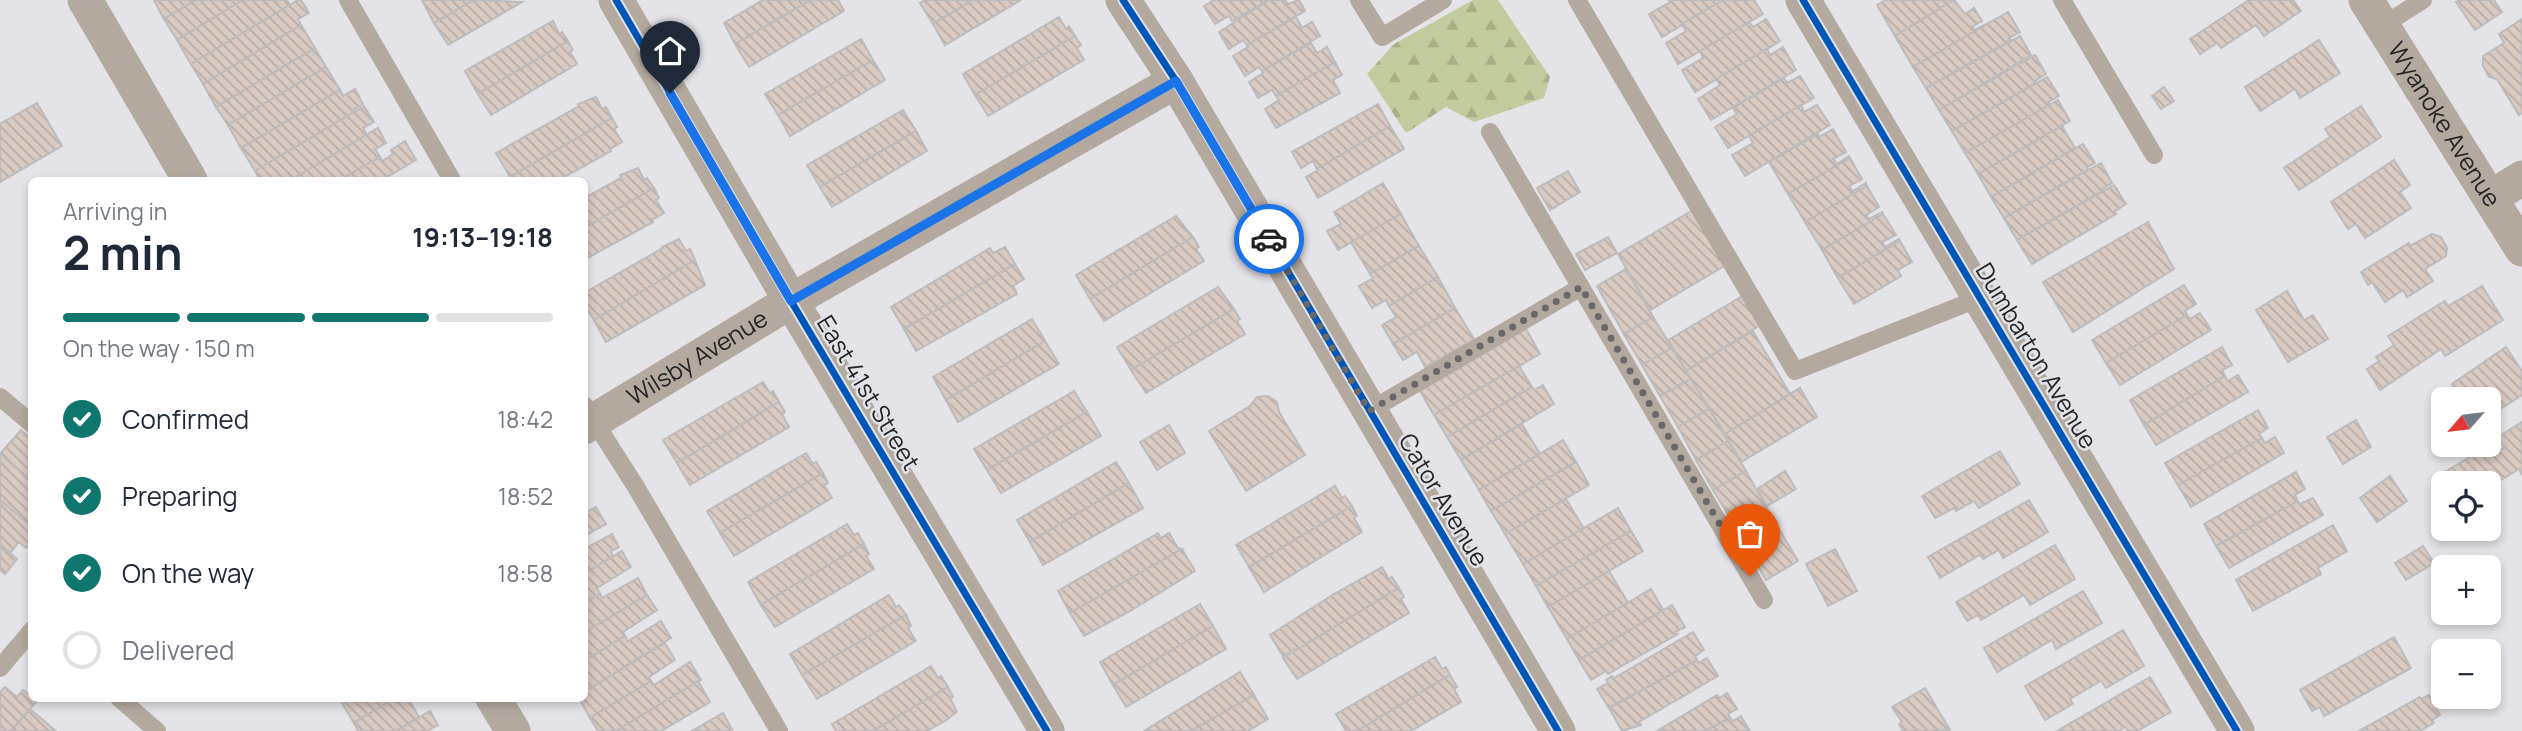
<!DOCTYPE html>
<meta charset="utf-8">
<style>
:root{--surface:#fff;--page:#f2f2f3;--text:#1f2937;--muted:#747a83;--line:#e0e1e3;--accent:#0f766e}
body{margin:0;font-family:Manrope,sans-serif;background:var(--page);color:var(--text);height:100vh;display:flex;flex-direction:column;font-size:26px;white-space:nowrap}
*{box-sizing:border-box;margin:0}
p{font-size:23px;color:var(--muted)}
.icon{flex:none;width:38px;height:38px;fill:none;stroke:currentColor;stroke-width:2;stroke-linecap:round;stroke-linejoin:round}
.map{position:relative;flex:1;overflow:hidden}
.sheet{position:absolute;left:28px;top:177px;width:560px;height:525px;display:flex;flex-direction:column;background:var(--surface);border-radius:10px;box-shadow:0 4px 10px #0003}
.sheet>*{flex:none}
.needle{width:46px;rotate:242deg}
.fabs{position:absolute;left:2431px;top:387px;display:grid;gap:14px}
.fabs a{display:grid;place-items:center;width:70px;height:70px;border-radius:10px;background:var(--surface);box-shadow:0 4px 10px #0003;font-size:35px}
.pin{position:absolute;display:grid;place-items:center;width:60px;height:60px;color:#fff;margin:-72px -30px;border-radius:50% 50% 50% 0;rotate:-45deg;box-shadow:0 0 7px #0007}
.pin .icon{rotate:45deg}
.courier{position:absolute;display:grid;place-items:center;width:70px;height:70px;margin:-35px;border:5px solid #1a73e8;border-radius:50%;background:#fff;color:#222;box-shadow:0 2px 9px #0007}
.overview em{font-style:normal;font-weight:700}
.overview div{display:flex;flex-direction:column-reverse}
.overview{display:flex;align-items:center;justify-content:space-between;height:119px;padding:0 35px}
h1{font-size:46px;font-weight:700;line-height:52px}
.bar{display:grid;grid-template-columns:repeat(4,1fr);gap:10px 7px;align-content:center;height:84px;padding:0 35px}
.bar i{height:9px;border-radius:5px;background:var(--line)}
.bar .current{background:var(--accent)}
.bar p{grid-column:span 4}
ol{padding:0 35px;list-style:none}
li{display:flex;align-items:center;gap:21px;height:77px}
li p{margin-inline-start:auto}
li .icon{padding:7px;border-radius:50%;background:var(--accent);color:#fff;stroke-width:4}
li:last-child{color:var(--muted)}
li i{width:38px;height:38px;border:4px solid var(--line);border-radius:50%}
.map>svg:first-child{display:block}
</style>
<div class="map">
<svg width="2522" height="731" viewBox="0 0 2522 731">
<defs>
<pattern id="forest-firs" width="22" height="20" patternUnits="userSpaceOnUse" patternTransform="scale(1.75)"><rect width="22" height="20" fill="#c2cb9e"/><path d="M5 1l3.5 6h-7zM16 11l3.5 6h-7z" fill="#a7ae88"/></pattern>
<pattern id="building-back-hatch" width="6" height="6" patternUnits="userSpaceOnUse" patternTransform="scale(1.75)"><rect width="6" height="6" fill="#d9cac2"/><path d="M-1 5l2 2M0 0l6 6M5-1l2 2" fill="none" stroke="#baada7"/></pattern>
</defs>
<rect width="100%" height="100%" fill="#e3e3e8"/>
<!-- forest -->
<polygon fill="url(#forest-firs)" points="1473,0 1498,0 1550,77 1544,98 1474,122 1446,107 1406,133 1367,74 1394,44"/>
<!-- building -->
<g fill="url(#building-back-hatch)" stroke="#bcbbbd" stroke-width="2">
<polygon points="154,0 196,0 164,19"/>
<polygon points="196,0 243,0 177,40 164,19"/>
<polygon points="243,0 287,0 290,5 191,64 177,40"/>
<polygon points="298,0 301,0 309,13 298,19 301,25 203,84 191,64"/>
<polygon points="422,0 474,0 434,23"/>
<polygon points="474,0 522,2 448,45 434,23"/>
<polygon points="763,0 811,0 735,44 724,23"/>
<polygon points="811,0 838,0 844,11 749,67 735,44"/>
<polygon points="925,0 973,0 933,24 920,3"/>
<polygon points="973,0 1021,0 945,45 933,24"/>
<polygon points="1214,0 1269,0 1232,21 1229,16 1215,24 1204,6"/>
<polygon points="1269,0 1285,0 1288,4 1299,0 1305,11 1247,45 1243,40 1229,49 1219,32"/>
<polygon points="1669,0 1723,0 1662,37 1649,14 1670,2"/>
<polygon points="1723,0 1754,0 1763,14 1678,64 1666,43 1686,31 1682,24"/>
<polygon points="1886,0 1954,0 1895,36 1877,5"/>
<polygon points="1954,0 1965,14 1974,8 1982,21 1972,27 1975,30 1998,18 1913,67 1895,36"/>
<polygon points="2249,0 2293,0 2301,11 2264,36 2256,25 2221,48 2217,43 2200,54 2190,39"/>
<polygon points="2460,0 2494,0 2502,12 2475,30 2456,2"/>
<polygon points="2008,12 2020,32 2009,38 2011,40 1926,88 1913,67"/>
<polygon points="1059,17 1066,29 1069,26 1075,36 975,95 963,74"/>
<polygon points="1296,17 1302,28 1312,22 1320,36 1262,71 1259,67 1245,76 1233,56 1248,47 1247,45"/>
<polygon points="1766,19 1780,41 1695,92 1682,70 1703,58 1700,51 1749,22 1753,27"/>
<polygon points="2522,19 2522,113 2519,115 2497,79 2489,77 2483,66 2483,56 2504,43 2499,34"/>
<polygon points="553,21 559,34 562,32 568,41 478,94 465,71"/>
<polygon points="301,25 315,48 216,107 203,84"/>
<polygon points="1075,36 1081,45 1077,48 1084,60 988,116 975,95"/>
<polygon points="2020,36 2031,55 1939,110 1926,88"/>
<polygon points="861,39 873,60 778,115 765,94"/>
<polygon points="2319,40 2340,73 2300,98 2295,89 2260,111 2245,87"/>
<polygon points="568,41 573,50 570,52 577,64 491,115 478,94"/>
<polygon points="1311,43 1317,53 1327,47 1335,62 1276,96 1272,90 1258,98 1249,82 1263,73 1262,71"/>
<polygon points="1783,47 1796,70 1711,120 1698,99 1720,85 1716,79 1767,49 1770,55"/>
<polygon points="315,48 326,67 228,125 216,107"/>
<polygon points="2035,55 2046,74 2035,81 2036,83 1952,131 1939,110"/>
<polygon points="873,60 885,80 790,136 778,115"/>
<polygon points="1335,62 1342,75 1333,80 1340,93 1276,128 1265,109 1279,100 1276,96"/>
<polygon points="326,67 340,90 241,148 228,125"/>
<polygon points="1800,76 1814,98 1728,148 1715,127 1737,114 1733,108 1784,78 1787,83"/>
<polygon points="2047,77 2059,96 2048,102 2050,105 1965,153 1952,131"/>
<polygon points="2164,87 2174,101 2161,109 2152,96"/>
<polygon points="355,89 363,104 353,110 354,112 255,171 241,148 340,90 343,96"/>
<polygon points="596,97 602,109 606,107 612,118 510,177 496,153 579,106 578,104"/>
<polygon points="2058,100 2070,121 1978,174 1965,153"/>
<polygon points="37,103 62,146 0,182 0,124"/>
<polygon points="1378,104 1390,126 1317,169 1313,161 1301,168 1292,152"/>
<polygon points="1801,105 1804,112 1817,105 1830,125 1745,176 1732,155 1753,143 1749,136"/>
<polygon points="364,106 374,122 363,128 367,135 291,180 260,180 255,171"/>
<polygon points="2361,106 2381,137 2299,190 2284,168 2330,137 2325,129"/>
<polygon points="903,110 916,131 820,187 807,165"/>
<polygon points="612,118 617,127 614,129 622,142 610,149 611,151 559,180 511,180 510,177"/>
<polygon points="1390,126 1404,149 1318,198 1306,177 1318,170 1317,169"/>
<polygon points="2062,126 2075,148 1991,197 1978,174"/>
<polygon points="378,128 386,143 375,149 380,157 340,180 291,180"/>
<polygon points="1833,129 1846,152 1833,159 1837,164 1849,156 1850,158 1788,194 1769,162 1818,134 1819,137"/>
<polygon points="916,131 927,151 832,207 820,187"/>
<polygon points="405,141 416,160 382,180 340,180 380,157 382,161 393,154 391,150"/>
<polygon points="2083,144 2095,163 2087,167 2088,169 2004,218 1991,197"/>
<polygon points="1850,158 1862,179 1849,186 1853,191 1866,183 1867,186 1805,222 1788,194"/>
<polygon points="2394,160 2410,185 2400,192 2411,208 2365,238 2356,224 2348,229 2331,202"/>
<polygon points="2101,163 2112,183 2101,190 2102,191 2017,240 2004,218"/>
<polygon points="638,168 644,180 647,178 654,188 584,228 584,198 621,178 620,175"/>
<polygon points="1568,171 1580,192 1550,210 1537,188"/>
<polygon points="1383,183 1401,214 1338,250 1327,231 1341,224 1334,212"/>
<polygon points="2114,185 2126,204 2114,212 2116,214 2032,264 2017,240"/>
<polygon points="1867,186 1879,207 1866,215 1869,219 1882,212 1883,214 1822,250 1805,222"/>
<polygon points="654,188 659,198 656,200 664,213 652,220 653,222 584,260 584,228"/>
<polygon points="1693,210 1726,265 1650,310 1618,254"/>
<polygon points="1401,214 1419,246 1370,274 1351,242"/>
<polygon points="1883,214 1896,235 1882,242 1885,247 1899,239 1900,241 1838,278 1822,250"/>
<polygon points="1176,216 1193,237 1090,299 1076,275"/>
<polygon points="2148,222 2174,269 2073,332 2043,282"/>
<polygon points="2432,234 2441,237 2447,248 2446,256 2425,269 2433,281 2407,297 2403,290 2385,302 2372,282 2368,285 2361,272 2409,243 2410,246"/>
<polygon points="1193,237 1199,247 1196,249 1204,261 1104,321 1090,299"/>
<polygon points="1608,237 1617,253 1585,270 1576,254"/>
<polygon points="679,239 686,251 690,249 695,260 594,320 584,304 584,293 663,248 662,247"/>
<polygon points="1900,241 1912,262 1898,270 1901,276 1854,304 1838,278"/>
<polygon points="1419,246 1438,277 1389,306 1386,300 1372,308 1359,286 1373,278 1370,274"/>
<polygon points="1005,247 1015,264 904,329 891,307 990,248 993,253"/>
<polygon points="695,260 705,285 606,342 594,320"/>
<polygon points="1015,264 1024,279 1013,286 1017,294 916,351 904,329"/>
<polygon points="1626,269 1653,317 1624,334 1597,286"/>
<polygon points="1438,277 1455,308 1393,344 1382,325 1396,317 1389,306"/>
<polygon points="2184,285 2196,304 2185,311 2187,315 2106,363 2092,340"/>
<polygon points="2482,286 2503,320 2445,356 2441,349 2380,390 2367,369 2379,361 2376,357 2394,345 2388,336 2445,301 2448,306"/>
<polygon points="1218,287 1234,309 1131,370 1117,347"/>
<polygon points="2287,291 2304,320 2313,315 2328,339 2288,362 2256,310"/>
<polygon points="1744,295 1762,324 1686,371 1668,340"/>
<polygon points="1455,308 1474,339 1425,367 1417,352 1403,360 1393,344"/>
<polygon points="1234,309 1240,319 1237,321 1245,334 1146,393 1131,370"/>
<polygon points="2200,313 2211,330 2120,385 2106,363 2187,315 2190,319"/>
<polygon points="1653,317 1672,348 1642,365 1624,334"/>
<polygon points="1032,319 1045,341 946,400 933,377"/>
<polygon points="1526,329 1540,354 1434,415 1420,391"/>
<polygon points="1753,331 1790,394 1725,434 1686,371"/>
<polygon points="1045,341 1059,364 958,422 946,400"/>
<polygon points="2222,347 2232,365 2222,370 2225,376 2144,425 2130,400"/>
<polygon points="2506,347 2522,371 2522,395 2488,417 2488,399 2452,399 2459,395 2452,384"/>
<polygon points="1672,348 1691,379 1660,396 1642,365"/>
<polygon points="1519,366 1532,387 1447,437 1434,415"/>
<polygon points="2238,375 2248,392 2156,445 2144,425 2225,376 2228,381"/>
<polygon points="1691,379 1709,409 1678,427 1660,396"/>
<polygon points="763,382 770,393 773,391 779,402 677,463 663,440"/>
<polygon points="1543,385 1554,404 1461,460 1447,437 1532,387 1534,390"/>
<polygon points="1800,388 1817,417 1741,462 1725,434"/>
<polygon points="1074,391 1087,412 987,470 974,449"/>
<polygon points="1268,396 1277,402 1279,412 1305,455 1246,491 1209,431 1250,406 1257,397"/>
<polygon points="779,402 785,412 782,414 789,427 690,485 677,463"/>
<polygon points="1709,409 1728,441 1696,460 1678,427"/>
<polygon points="2258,410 2268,428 2259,434 2262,438 2178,485 2165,463"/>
<polygon points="1087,412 1101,436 1001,493 987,470"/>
<polygon points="2356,420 2371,447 2343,464 2327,437"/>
<polygon points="2522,422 2522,475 2519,469 2488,488 2488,483 2443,483 2443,488 2436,477 2492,444 2497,452 2504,448 2498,437"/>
<polygon points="1522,424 1540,454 1479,490 1461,460"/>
<polygon points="1169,425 1185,453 1157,470 1140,442"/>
<polygon points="21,430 32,440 32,481 0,454"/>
<polygon points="2275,437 2284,453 2191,507 2178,485 2262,438 2265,443"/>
<polygon points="1563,440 1576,462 1491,511 1479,490"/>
<polygon points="1728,441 1746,471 1713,490 1696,460"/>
<polygon points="2000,451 2020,484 1979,508 1974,501 1956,511 1954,508 1935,518 1922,496"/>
<polygon points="806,453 813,464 816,462 823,473 720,533 707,511"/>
<polygon points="0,454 32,481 32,527 0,500"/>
<polygon points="1116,462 1129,483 1030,542 1017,520"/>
<polygon points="1576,462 1589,485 1505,534 1491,511"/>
<polygon points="1746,471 1772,517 1741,536 1713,490"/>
<polygon points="1785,471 1796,489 1767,506 1757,489"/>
<polygon points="2296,472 2305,489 2295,495 2298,501 2216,546 2204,524"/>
<polygon points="823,473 828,483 824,485 832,498 734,556 720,533"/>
<polygon points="2390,476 2407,501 2377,522 2360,498"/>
<polygon points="1129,483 1143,508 1043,565 1030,542"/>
<polygon points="1335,486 1342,498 1345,496 1352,506 1249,567 1236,545"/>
<polygon points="2313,498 2323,515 2229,568 2216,546 2298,501 2300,504"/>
<polygon points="1566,499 1584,529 1523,564 1505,534"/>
<polygon points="0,500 32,527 32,542 26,548 19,542 10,553 0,544"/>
<polygon points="2029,500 2048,532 2003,558 1999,550 1983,559 1980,555 1940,578 1928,557"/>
<polygon points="1352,506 1357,516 1354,518 1362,532 1264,592 1249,567"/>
<polygon points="596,507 606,524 584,536 584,513"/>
<polygon points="1618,508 1631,531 1536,586 1523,564"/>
<polygon points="1772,517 1798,561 1766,580 1741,536"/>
<polygon points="847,524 854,535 858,533 864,544 761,605 748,582"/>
<polygon points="2333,525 2347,551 2318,568 2321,574 2253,611 2236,580"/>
<polygon points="1631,531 1643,551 1548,607 1536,586"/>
<polygon points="1158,533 1161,538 1169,533 1178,548 1182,549 1070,613 1058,591"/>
<polygon points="612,534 619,547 611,551 613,556 584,574 584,549"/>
<polygon points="0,544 17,559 5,574 0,570"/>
<polygon points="864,544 869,554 866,556 874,569 775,627 761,605"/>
<polygon points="2055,545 2075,579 2030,605 2024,595 1981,620 1978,615 1967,621 1956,602"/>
<polygon points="2423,546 2434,563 2406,580 2395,563"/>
<polygon points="1182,549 1195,571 1132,610 1084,636 1070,613"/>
<polygon points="1835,549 1857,591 1828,606 1806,564"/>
<polygon points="622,551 631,567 597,588 600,594 584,603 584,574"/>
<polygon points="1382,567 1389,579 1392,577 1399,588 1297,650 1296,648 1283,656 1270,635 1334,594"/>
<polygon points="1609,571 1628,603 1567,639 1548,607"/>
<polygon points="638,578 647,595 584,633 584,603 600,594 602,598"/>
<polygon points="1399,588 1404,597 1401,599 1409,613 1297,679 1283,658"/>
<polygon points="1651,589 1663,610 1579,660 1567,639"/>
<polygon points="2083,591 2102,623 2056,649 2052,640 1997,672 1984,648"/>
<polygon points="647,595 657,610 623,632 625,636 584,661 584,633"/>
<polygon points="889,595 896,607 899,605 906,615 802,675 790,654"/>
<polygon points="1200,604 1213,626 1113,685 1100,662"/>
<polygon points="1672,605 1685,627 1675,632 1678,634 1608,674 1606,671 1591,680 1579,660"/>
<polygon points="906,615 911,626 908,628 916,641 817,699 802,675"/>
<polygon points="661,621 671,638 584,692 584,661 625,636 628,641"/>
<polygon points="1213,626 1226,649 1126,707 1113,685"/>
<polygon points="2123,630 2144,666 2106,688 2101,681 2070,699 2073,704 2045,720 2025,686"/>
<polygon points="1693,632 1704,650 1695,656 1697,660 1609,708 1597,689 1608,683 1606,680 1612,676 1614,678"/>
<polygon points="2394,637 2411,668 2324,716 2320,707 2312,711 2300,690"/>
<polygon points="665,643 675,660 649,677 651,681 590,718 579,698 584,698 584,692"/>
<polygon points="1435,657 1442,669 1446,667 1450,675 1357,731 1346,731 1336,714"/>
<polygon points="1707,658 1718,676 1639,722 1641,725 1622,731 1609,708 1697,660 1699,663"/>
<polygon points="690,662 701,680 616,731 598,731 590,718 651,681 654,685"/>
<polygon points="931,666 938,678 941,676 948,687 873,731 836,731 832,724"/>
<polygon points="1240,672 1254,695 1191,731 1144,731"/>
<polygon points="1450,675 1457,687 1454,689 1461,702 1411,731 1357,731"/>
<polygon points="2150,677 2171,712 2137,731 2128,731 2125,727 2119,731 2057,731"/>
<polygon points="698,681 710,702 702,707 661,731 616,731"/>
<polygon points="5,687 17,697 23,690 37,701 11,731 0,731 0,692"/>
<polygon points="948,687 953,697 950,698 957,712 945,721 927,731 873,731"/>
<polygon points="1925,688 1950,730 1903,731 1899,724 1902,722 1892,707"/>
<polygon points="1727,693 1737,709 1728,714 1730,718 1705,731 1657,731 1717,695 1719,698"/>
<polygon points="1254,695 1268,719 1248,731 1191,731"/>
<polygon points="2429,695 2440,715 2432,720 2434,723 2420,731 2359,731 2420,697 2421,699"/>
<polygon points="339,698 395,698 354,723"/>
<polygon points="395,698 408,698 419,717 396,731 358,731 354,723"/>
<polygon points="30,709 56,731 11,731"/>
<polygon points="430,711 438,725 427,731 396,731"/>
<polygon points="723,713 733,731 692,731"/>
<polygon points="1741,716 1750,731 1705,731 1730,718 1733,721"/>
</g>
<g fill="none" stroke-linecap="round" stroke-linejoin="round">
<!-- service -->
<g stroke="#b3a99f" stroke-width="18">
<polyline points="348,0 452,180"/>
<polyline points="1359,0 1382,37 1443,0"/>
<polyline points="1577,0 1795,371 1980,298"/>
<polyline points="2062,0 2154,155"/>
<polyline points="2382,26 2423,0"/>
<polyline points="1490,132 1764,600"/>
<polyline points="0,397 32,424"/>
<polyline points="584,405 636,487 779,731"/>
<polyline points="1369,411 1581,287"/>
<polyline points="0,668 32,630"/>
<polyline points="119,698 157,731"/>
</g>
<!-- minor -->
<g stroke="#b3a99f" stroke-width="35">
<polyline points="85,0 190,180"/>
<polyline points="616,0 791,301 1047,731"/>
<polyline points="1123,0 1176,81 1558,731"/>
<polyline points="1803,0 2237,731"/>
<path id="s1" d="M2366 0 2522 249"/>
<polyline points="2490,198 2522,178"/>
<path id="s2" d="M584 427 791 301 1176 81"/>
<polyline points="493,698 513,731"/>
</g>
<defs>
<g id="cycleway">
<polyline points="616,0 791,301 1047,731"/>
<polyline points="1123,0 1176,81 1558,731"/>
<polyline points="1803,0 2237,731"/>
</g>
</defs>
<!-- cycleway casing -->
<use href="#cycleway" stroke="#e2e2e9" stroke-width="11"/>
<!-- cycleway -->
<use href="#cycleway" stroke="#0057b8" stroke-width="7"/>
</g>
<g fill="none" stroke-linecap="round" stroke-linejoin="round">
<!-- done -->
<polyline stroke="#68686b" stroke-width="7" stroke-dasharray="0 12.6" points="1269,239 1369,411 1581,287 1750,576"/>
<!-- route -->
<polyline stroke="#1a73e8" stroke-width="9" points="670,93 791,301 1176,81 1269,239"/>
</g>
<g text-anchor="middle" stroke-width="5" stroke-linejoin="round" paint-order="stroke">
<!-- street labels -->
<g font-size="24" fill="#252527" stroke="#e2e2e9">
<text dy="8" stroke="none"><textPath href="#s1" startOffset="147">Wyanoke Avenue</textPath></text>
<text transform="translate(2036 356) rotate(59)" y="8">Dumbarton Avenue</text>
<text dy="8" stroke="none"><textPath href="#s2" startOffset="133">Wilsby Avenue</textPath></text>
<text transform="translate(868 393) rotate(59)" y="8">East 41st Street</text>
<text transform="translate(1443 500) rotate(59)" y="8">Cator Avenue</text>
</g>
</g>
</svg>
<div class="fabs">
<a><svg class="needle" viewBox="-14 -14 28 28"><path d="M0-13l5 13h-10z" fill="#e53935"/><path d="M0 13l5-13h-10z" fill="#747a83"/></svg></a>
<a><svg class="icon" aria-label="locate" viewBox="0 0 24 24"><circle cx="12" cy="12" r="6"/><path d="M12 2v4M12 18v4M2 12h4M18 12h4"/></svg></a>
<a>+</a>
<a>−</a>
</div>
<div class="pin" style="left:1750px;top:576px;background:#ea580c"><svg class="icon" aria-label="bag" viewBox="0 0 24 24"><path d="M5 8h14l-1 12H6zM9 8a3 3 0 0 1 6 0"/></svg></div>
<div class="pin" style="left:670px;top:93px;background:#1f2937"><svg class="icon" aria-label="home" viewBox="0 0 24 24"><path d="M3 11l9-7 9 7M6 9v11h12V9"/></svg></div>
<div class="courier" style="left:1269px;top:239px"><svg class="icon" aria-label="car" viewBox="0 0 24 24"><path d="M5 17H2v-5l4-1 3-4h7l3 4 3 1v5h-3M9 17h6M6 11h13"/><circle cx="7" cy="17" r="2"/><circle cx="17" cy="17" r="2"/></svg></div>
<section class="sheet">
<div class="overview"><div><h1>2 min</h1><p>Arriving in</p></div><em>19:13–19:18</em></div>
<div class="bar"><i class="current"></i><i class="current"></i><i class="current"></i><i></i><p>On the way · 150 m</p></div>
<ol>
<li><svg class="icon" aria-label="check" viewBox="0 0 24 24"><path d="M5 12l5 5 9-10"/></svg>Confirmed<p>18:42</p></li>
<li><svg class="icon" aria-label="check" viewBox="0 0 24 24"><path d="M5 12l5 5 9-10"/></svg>Preparing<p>18:52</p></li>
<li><svg class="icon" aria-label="check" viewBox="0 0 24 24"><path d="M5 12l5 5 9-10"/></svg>On the way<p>18:58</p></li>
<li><i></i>Delivered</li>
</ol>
</section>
</div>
